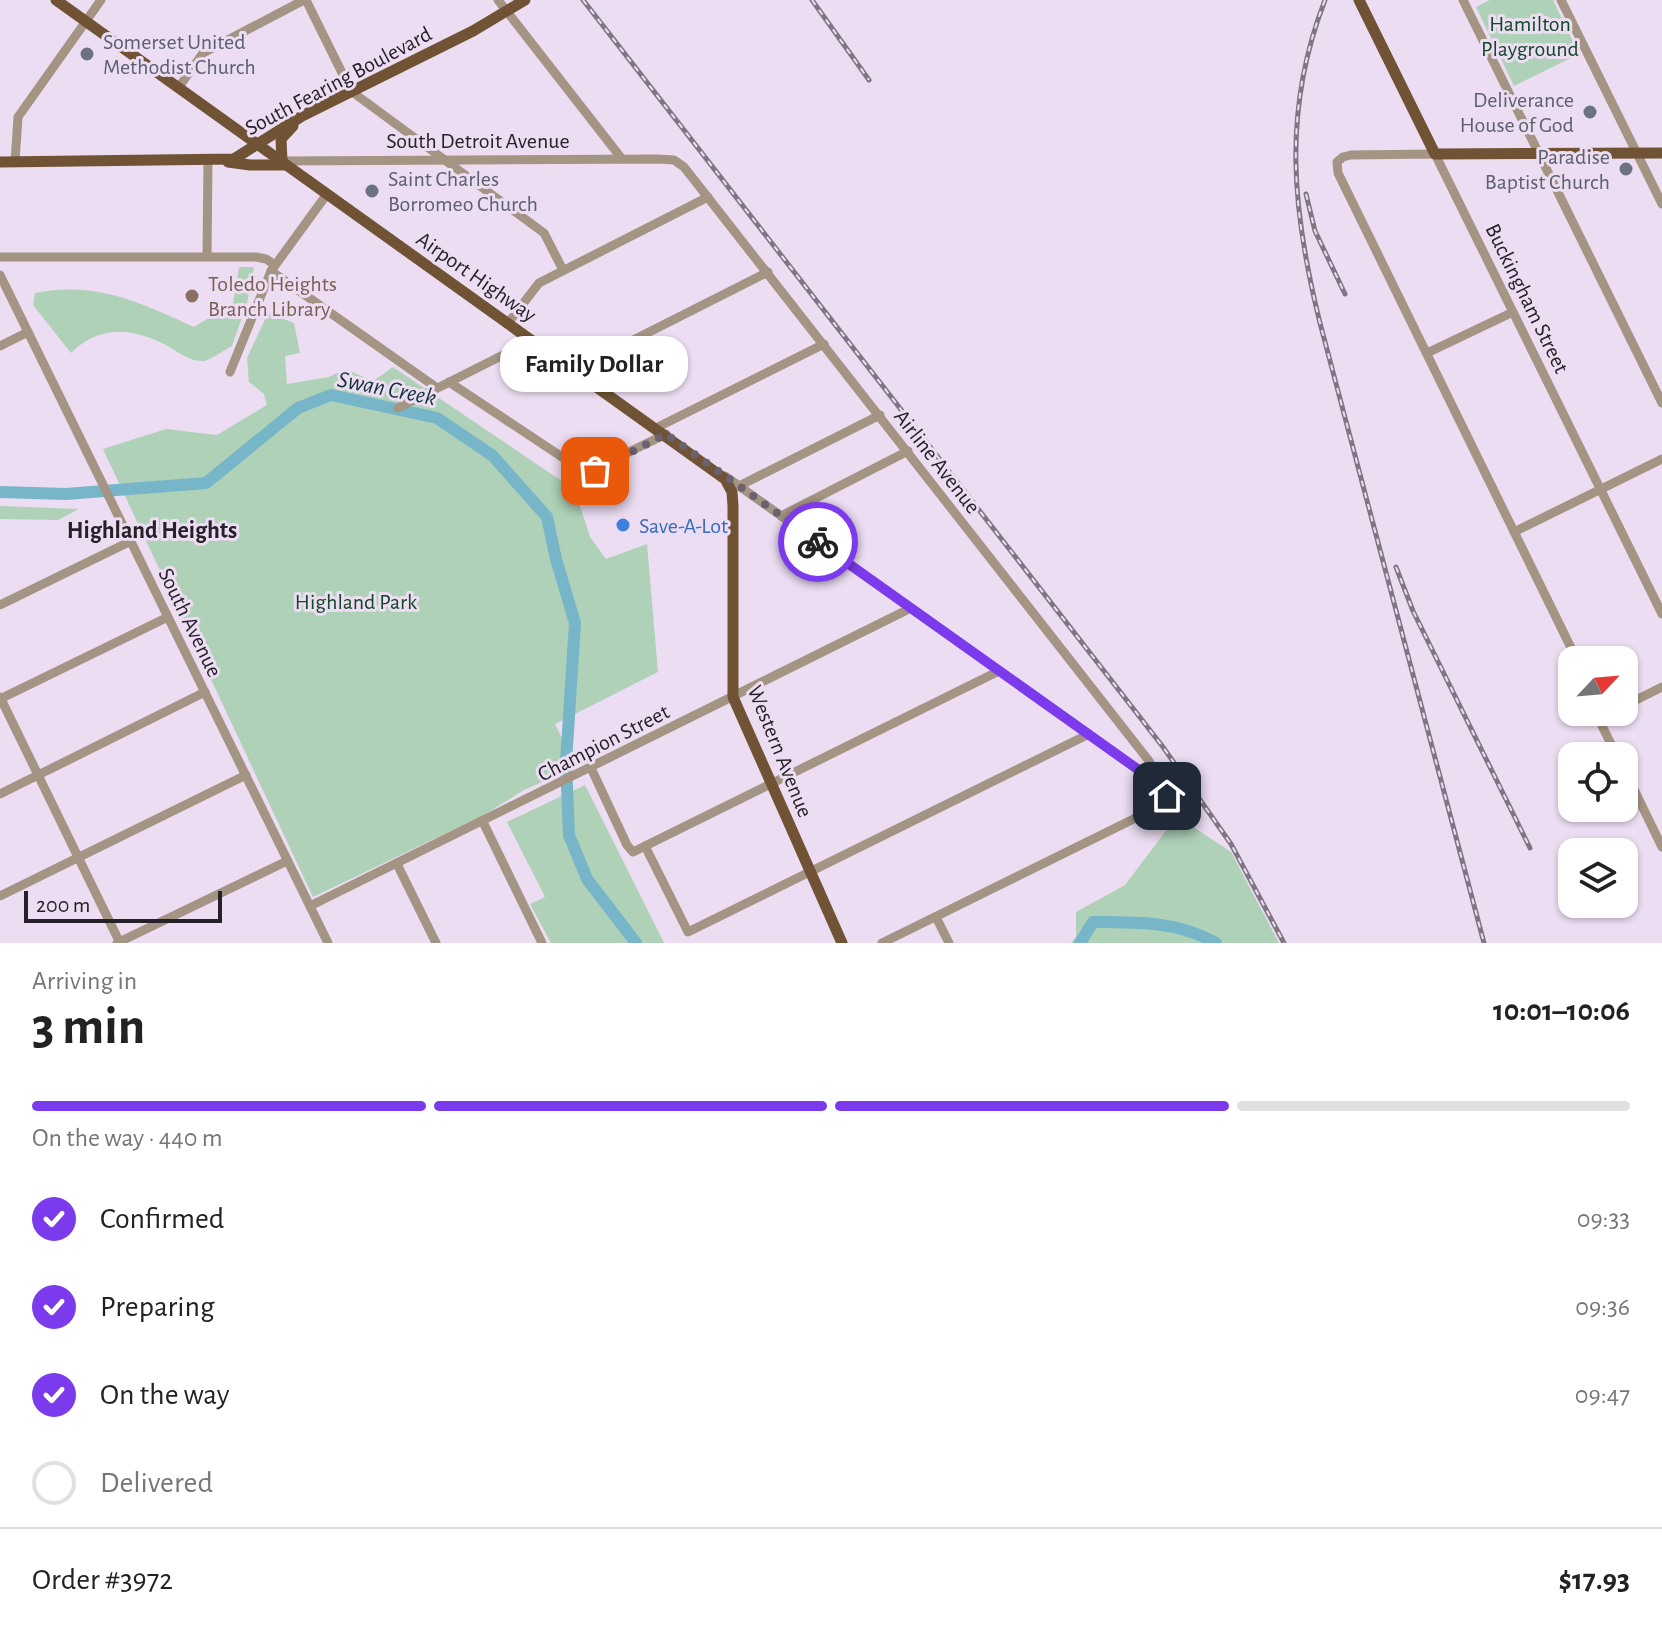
<!DOCTYPE html>
<meta charset="utf-8">
<style>
:root{--surface:#fff;--page:#f2f2f2;--text:#222;--muted:#767676;--line:#e0e0e0;--accent:#7c3aed}
body{margin:0;font-family:"Alegreya Sans",sans-serif;background:var(--page);color:var(--text);height:100vh;display:flex;flex-direction:column;font-size:30px;white-space:nowrap}
*{box-sizing:border-box;margin:0}
p{font-size:26px;color:var(--muted)}
.icon{flex:none;width:44px;height:44px;fill:none;stroke:currentColor;stroke-width:2;stroke-linecap:round;stroke-linejoin:round}
.map{position:relative;height:943px;overflow:hidden}
.side{display:flex;flex-direction:column;background:var(--surface);flex:1}
.side>*{flex:none}
.needle{width:52px;rotate:64deg}
.controls{position:absolute;left:1558px;top:646px;display:grid;gap:16px}
.controls a{display:grid;place-items:center;width:80px;height:80px;border-radius:16px;background:var(--surface);box-shadow:0 2px 6px #0004;font-size:40px}
.scale{position:absolute;left:24px;bottom:20px;width:198px;box-sizing:border-box;padding-left:8px;border:4px solid #262028;border-top:0;font-size:22px;line-height:28px;white-space:nowrap;color:#262028;-webkit-text-stroke:6px #ecddf2;paint-order:stroke}
.pin{position:absolute;display:grid;place-items:center;width:68px;height:68px;color:#fff;margin:-34px;border-radius:16px;box-shadow:0 4px 12px #0006}
.courier{position:absolute;display:grid;place-items:center;width:80px;height:80px;margin:-40px;border:6px solid #7c3aed;border-radius:50%;background:#fff;color:#222;box-shadow:0 2px 10px #0007}
.bubble{position:absolute;height:56px;border-radius:24px;background:var(--surface);box-shadow:0 2px 6px #0004;font-size:26px;font-weight:700;line-height:56px;text-align:center}
.summary em{font-style:normal;font-weight:700}
.summary div{display:flex;flex-direction:column-reverse}
.summary{display:flex;align-items:center;justify-content:space-between;height:136px;padding:0 32px}
h1{font-size:52px;font-weight:700;line-height:60px}
.bar{display:grid;grid-template-columns:repeat(4,1fr);gap:12px 8px;align-content:center;height:96px;padding:0 32px}
.bar i{height:10px;border-radius:6px;background:var(--line)}
.bar .active{background:var(--accent)}
.bar p{grid-column:span 4}
.line{display:flex;align-items:center;gap:20px;padding:0 32px;border-top:2px solid var(--line)}
.line div{flex:1}
ol{padding:0 32px;list-style:none}
li{display:flex;align-items:center;gap:24px;height:88px}
li p{margin-inline-start:auto}
li .icon{padding:8px;border-radius:50%;background:var(--accent);color:#fff;stroke-width:4}
li:last-child{color:var(--muted)}
li i{width:44px;height:44px;border:4px solid var(--line);border-radius:50%}
.map>svg:first-child{display:block}
</style>
<div class="map">
<svg width="1662" height="943" viewBox="0 0 1662 943">
<rect width="100%" height="100%" fill="#ecddf2"/>
<!-- green -->
<g fill="#aed1b8">
<polygon points="1490,0 1553,0 1579,54 1514,86 1476,7"/>
<path d="M239 267H254L247 303 232 346C224 350 212 359 204 361 189 362 176 350 164 344 129 327 99 326 71 353L33 305 35 293C96 281 139 302 194 327L233 303Z"/>
<polygon points="268,313 294,323 300,353 285,356 287,384 329,377 345,369 373,381 393,367 575,490 590,537 606,559 647,544 658,672 555,724 576,767 524,790 484,815 313,897 103,449 166,429 217,435 267,405 264,394 249,382 247,358"/>
<polygon points="0,506 79,509 58,520 0,519"/>
<polygon points="585,785 664,943 551,943 530,904 545,897 507,822"/>
<polygon points="1177,816 1231,852 1279,943 1071,943 1076,937 1076,912 1125,885"/>
</g>
<g fill="none" stroke-linecap="round" stroke-linejoin="round">
<!-- river -->
<g stroke="#77b5c8" stroke-width="12">
<polyline points="0,492 66,494 206,483 298,408 331,395 437,418 493,456 547,517 556,559 575,623 566,762 569,835 587,879 636,943"/>
<path d="M1080 943 1093 922C1137 922 1177 921 1216 943"/>
</g>
<!-- minor -->
<g stroke="#a49483" stroke-width="9">
<polyline points="306,0 351,91 544,233 563,270"/>
<polyline points="498,0 622,159"/>
<polyline points="1463,0 1662,403"/>
<polyline points="1561,0 1662,204"/>
<polyline points="179,87 203,53 304,0"/>
<polyline points="282,161 658,159 674,160 684,167 1149,761 1164,791"/>
<polyline points="15,162 18,117 101,0"/>
<polyline points="207,256 208,161"/>
<polyline points="0,257 256,257 266,259 275,265"/>
<polyline points="271,271 437,388"/>
<polyline points="0,275 328,943"/>
<polyline points="508,323 539,283 708,197"/>
<polyline points="0,346 28,332"/>
<polyline points="1427,353 1513,312"/>
<polyline points="574,370 768,272"/>
<polyline points="230,372 271,271 327,194"/>
<polyline points="449,382 586,473 666,434"/>
<polyline points="398,408 533,340"/>
<polyline points="656,428 824,344"/>
<polyline points="725,476 1150,778 1161,786 1170,801 882,943"/>
<polyline points="739,486 880,415"/>
<polyline points="781,516 908,451"/>
<polyline points="1514,532 1662,459"/>
<polyline points="0,605 131,541"/>
<polyline points="1577,660 1338,173 1337,162 1343,157 1351,155 1435,154 1662,614"/>
<polyline points="0,697 120,943"/>
<polyline points="0,699 168,617"/>
<polyline points="1624,706 1662,687"/>
<polyline points="1603,712 1602,726 1617,756"/>
<polyline points="591,768 627,845 633,852 999,671"/>
<polyline points="1624,769 1662,847"/>
<polyline points="0,794 205,692"/>
<polyline points="483,822 542,943"/>
<polyline points="645,846 688,932 1089,734"/>
<polyline points="397,864 436,943"/>
<polyline points="0,896 246,775"/>
<polyline points="310,906 911,608"/>
<polyline points="936,917 949,943"/>
<polyline points="117,943 287,861"/>
</g>
<!-- major -->
<g stroke="#6f5334" stroke-width="11">
<polyline points="56,0 725,479 732,492 733,506 733,697 842,943"/>
<polyline points="1359,0 1435,154 1662,153"/>
<polyline points="282,161 281,139 293,126"/>
<polyline points="0,162 234,159 302,116 473,31 525,0"/>
<polyline points="228,162 250,165 286,165"/>
</g>
<defs>
<g id="rail">
<polyline points="583,0 1163,747 1231,844 1284,943"/>
<polyline points="812,0 869,80"/>
<path d="M1325 0C1282 111 1292 210 1320 323L1484 943"/>
<polyline points="1306,194 1315,231 1345,294"/>
<polyline points="1396,567 1413,611 1530,848"/>
</g>
</defs>
<!-- rail casing -->
<use href="#rail" stroke="#7f7583" stroke-width="5"/>
<!-- rail -->
<use href="#rail" stroke="#ecddf2" stroke-width="2" stroke-dasharray="6" stroke-linecap="butt"/>
</g>
<g fill="none" stroke-linecap="round" stroke-linejoin="round">
<!-- done -->
<polyline stroke="#6b626f" stroke-width="8" stroke-dasharray="0 14.4" points="595,471 666,434 818,542"/>
<!-- route -->
<polyline stroke="#7c3aed" stroke-width="10" points="818,542 1150,778 1167,796"/>
</g>
<!-- markers -->
<g fill="#6b7280" stroke="#ecddf2" stroke-width="3">
<circle cx="87" cy="54" r="8"/>
<circle cx="1590" cy="112" r="8"/>
<circle cx="1626" cy="169" r="8"/>
<circle cx="372" cy="191" r="8"/>
</g>
<circle fill="#8d6e63" stroke="#ecddf2" stroke-width="3" cx="192" cy="296" r="8"/>
<circle fill="#3f7fe0" stroke="#ecddf2" stroke-width="3" cx="623" cy="525" r="8"/>
<g text-anchor="middle" stroke-width="6" stroke-linejoin="round" paint-order="stroke">
<!-- park labels -->
<g font-size="22" fill="#114828" stroke="#ecddf2">
<text x="1530" y="31">Hamilton<tspan x="1530" dy="25">Playground</tspan></text>
<text x="356" y="609">Highland Park</text>
</g>
<!-- worship labels -->
<g font-size="22" fill="#5b616d" stroke="#ecddf2" text-anchor="start">
<text x="103" y="49">Somerset United<tspan x="103" dy="25">Methodist Church</tspan></text>
<text x="1574" y="107" text-anchor="end">Deliverance<tspan x="1574" dy="25">House of God</tspan></text>
<text x="1610" y="164" text-anchor="end">Paradise<tspan x="1610" dy="25">Baptist Church</tspan></text>
<text x="388" y="186">Saint Charles<tspan x="388" dy="25">Borromeo Church</tspan></text>
</g>
<!-- street labels -->
<g font-size="22" fill="#262028" stroke="#ecddf2">
<text transform="translate(338 80) rotate(-28)" y="8">South Fearing Boulevard</text>
<text x="478" y="148">South Detroit Avenue</text>
<text transform="translate(477 276) rotate(35)" y="8">Airport Highway</text>
<text transform="translate(1528 298) rotate(64)" y="8">Buckingham Street</text>
<text transform="translate(938 461) rotate(52)" y="8">Airline Avenue</text>
<text transform="translate(191 622) rotate(64)" y="8">South Avenue</text>
<text transform="translate(603 742) rotate(-27)" y="8">Champion Street</text>
<text transform="translate(781 751) rotate(68)" y="8">Western Avenue</text>
</g>
<!-- education labels -->
<g font-size="22" fill="#785e54" stroke="#ecddf2" text-anchor="start">
<text x="208" y="291">Toledo Heights<tspan x="208" dy="25">Branch Library</tspan></text>
</g>
<!-- shop labels -->
<g font-size="22" fill="#366cbe" stroke="#ecddf2" text-anchor="start">
<text x="639" y="533">Save-A-Lot</text>
</g>
<!-- water labels -->
<g font-size="24" font-style="italic" fill="#14333c" stroke="#ecddf2">
<text transform="translate(387 388) rotate(11)" y="8">Swan Creek</text>
</g>
<!-- neighbourhood labels -->
<g font-size="24" font-weight="bold" fill="#262028" stroke="#ecddf2">
<text x="152" y="538">Highland Heights</text>
</g>
</g>
</svg>
<div class="controls">
<a><svg class="needle" viewBox="-14 -14 28 28"><path d="M0-13l5 13h-10z" fill="#e53935"/><path d="M0 13l5-13h-10z" fill="#767676"/></svg></a>
<a><svg class="icon" aria-label="locate" viewBox="0 0 24 24"><circle cx="12" cy="12" r="6"/><path d="M12 2v4M12 18v4M2 12h4M18 12h4"/></svg></a>
<a><svg class="icon" aria-label="layers" viewBox="0 0 24 24"><path d="M12 4l9 5-9 5-9-5zM3 14l9 5 9-5"/></svg></a>
</div>
<div class="scale">200 m</div>
<div class="pin" style="left:595px;top:471px;background:#ea580c"><svg class="icon" aria-label="bag" viewBox="0 0 24 24"><path d="M5 8h14l-1 12H6zM9 8a3 3 0 0 1 6 0"/></svg></div>
<div class="pin" style="left:1167px;top:796px;background:#1f2937"><svg class="icon" aria-label="home" viewBox="0 0 24 24"><path d="M3 11l9-7 9 7M6 9v11h12V9"/></svg></div>
<div class="courier" style="left:818px;top:542px"><svg class="icon" aria-label="bike" viewBox="0 0 24 24"><circle cx="6" cy="16" r="4"/><circle cx="18" cy="16" r="4"/><path d="M6 16l4-8h5l3 8M10 8l3 8H6M13 5h3"/></svg></div>
<div class="bubble" style="left:500px;top:336px;width:188px">Family Dollar</div>
</div>
<section class="side">
<div class="summary"><div><h1>3 min</h1><p>Arriving in</p></div><em>10:01–10:06</em></div>
<div class="bar"><i class="active"></i><i class="active"></i><i class="active"></i><i></i><p>On the way · 440 m</p></div>
<ol>
<li><svg class="icon" aria-label="check" viewBox="0 0 24 24"><path d="M5 12l5 5 9-10"/></svg>Confirmed<p>09:33</p></li>
<li><svg class="icon" aria-label="check" viewBox="0 0 24 24"><path d="M5 12l5 5 9-10"/></svg>Preparing<p>09:36</p></li>
<li><svg class="icon" aria-label="check" viewBox="0 0 24 24"><path d="M5 12l5 5 9-10"/></svg>On the way<p>09:47</p></li>
<li><i></i>Delivered</li>
</ol>
<div class="line" style="height:104px"><div>Order #3972</div><b>$17.93</b></div>
</section>
